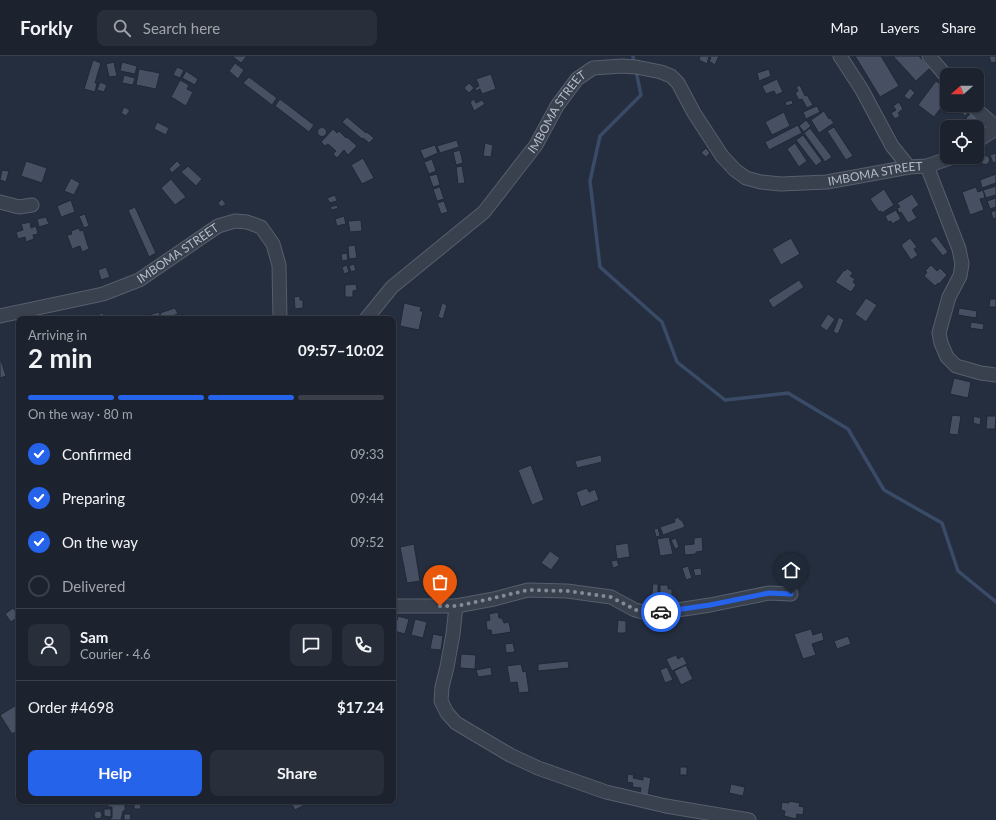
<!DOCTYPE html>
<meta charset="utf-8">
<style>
:root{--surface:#1c222e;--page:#292f3a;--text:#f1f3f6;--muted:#a0a4aa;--line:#3a3f4a;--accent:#2563eb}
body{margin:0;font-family:Lato,sans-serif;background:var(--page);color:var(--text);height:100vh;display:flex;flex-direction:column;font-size:15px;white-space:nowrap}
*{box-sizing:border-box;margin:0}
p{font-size:13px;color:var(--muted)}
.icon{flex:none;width:22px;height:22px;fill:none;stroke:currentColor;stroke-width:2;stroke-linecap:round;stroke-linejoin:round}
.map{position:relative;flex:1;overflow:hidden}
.details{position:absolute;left:16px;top:260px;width:380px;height:488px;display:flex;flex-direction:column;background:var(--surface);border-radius:8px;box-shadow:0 1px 3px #0004,0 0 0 1px var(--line)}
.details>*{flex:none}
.needle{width:26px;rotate:249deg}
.controls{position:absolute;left:940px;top:12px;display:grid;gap:8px}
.controls a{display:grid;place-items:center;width:44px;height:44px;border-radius:8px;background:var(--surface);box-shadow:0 1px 3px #0004,0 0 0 1px var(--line);font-size:20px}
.pin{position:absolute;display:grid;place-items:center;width:34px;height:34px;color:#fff;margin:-41px -17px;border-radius:50% 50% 50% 0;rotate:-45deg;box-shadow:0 0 4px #0007}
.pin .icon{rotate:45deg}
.courier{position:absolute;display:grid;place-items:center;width:40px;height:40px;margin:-20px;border:3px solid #2563eb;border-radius:50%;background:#fff;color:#222;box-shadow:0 1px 5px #0007}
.head em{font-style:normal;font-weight:700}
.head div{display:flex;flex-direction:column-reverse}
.head{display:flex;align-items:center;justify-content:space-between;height:68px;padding:0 12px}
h1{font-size:26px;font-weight:700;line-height:30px}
.bar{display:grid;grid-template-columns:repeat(4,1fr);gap:6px 4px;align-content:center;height:48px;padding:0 12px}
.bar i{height:5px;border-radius:3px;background:var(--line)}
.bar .active{background:var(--accent)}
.bar p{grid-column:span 4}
.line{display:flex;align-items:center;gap:10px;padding:0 12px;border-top:1px solid var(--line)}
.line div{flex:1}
.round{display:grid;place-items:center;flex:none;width:42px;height:42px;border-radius:8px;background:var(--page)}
ol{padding:0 12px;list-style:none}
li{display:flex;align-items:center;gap:12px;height:44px}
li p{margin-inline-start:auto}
li .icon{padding:4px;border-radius:50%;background:var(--accent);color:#fff;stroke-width:4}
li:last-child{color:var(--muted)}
li i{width:22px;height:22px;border:2px solid var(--line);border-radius:50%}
.button{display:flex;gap:8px;margin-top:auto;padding:8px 12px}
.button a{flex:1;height:46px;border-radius:8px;background:var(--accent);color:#fff;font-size:16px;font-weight:700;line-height:46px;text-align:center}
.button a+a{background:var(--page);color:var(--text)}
header{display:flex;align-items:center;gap:24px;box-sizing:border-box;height:56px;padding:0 20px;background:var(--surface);border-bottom:1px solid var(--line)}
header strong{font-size:19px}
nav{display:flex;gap:22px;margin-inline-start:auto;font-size:14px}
.search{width:280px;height:36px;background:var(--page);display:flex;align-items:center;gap:10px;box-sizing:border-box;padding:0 14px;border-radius:8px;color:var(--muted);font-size:15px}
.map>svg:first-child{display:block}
</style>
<header>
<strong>Forkly</strong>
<div class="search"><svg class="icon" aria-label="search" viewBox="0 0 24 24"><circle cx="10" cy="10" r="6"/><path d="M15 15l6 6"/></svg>Search here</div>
<nav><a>Map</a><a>Layers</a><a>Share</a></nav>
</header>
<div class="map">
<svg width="996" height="764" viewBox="0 0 996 764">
<rect width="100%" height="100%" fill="#252e3e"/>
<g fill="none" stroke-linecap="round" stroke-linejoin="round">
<!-- stream -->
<g stroke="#3a4b67" stroke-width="3.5">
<polyline points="633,0 634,9"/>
<polyline points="636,15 641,39 600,80 590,125 600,211 662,266 677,306 725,344 788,337 848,373 884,434 942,467 958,515 996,546"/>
</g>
</g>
<!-- building -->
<g fill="#465062" stroke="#202735">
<polygon points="232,0 247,0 241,7"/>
<polygon points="700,0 719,0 715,9 709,5 711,2 709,1 707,8 699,4"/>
<polygon points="855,0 881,0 899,30 880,41"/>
<polygon points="893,0 919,0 930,12 916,25"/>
<polygon points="989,0 996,0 996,6 991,7"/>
<polygon points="93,4 101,7 95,27 97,27 95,36 84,33"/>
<polygon points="114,6 117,20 109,21 106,8"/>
<polygon points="122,6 137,10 135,18 120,15"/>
<polygon points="235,7 244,14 238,23 229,15"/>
<polygon points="177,11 184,14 180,22 173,19"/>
<polygon points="139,13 160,17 156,33 136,29"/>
<polygon points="769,13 771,20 759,25 757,17"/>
<polygon points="186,15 198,23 195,29 182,22"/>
<polygon points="491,18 496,33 482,38 480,33 476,35 475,32 479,30 476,23"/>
<polygon points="124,19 135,22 133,29 122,27"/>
<polygon points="249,21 277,42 272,49 243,27"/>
<polygon points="777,23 783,36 776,39 774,35 766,38 762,30"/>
<polygon points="180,24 189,29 187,33 193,36 186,50 171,41"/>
<polygon points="936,25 947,33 947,44 934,61 918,49"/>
<polygon points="100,26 107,29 104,36 97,34"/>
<polygon points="469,27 474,32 469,37 464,32"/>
<polygon points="800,29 805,40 807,39 813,49 807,52 802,43 799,44 795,37 798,35 796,31"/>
<polygon points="910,32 915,37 909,44 904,40"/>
<polygon points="280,43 314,69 309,76 275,50"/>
<polygon points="474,43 476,47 482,44 485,48 474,55 470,46"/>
<polygon points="792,44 793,48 786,50 785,46"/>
<polygon points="899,46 903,53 898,57 900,60 895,63 891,57 896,54 893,50"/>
<polygon points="966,49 971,54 965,60 960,55"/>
<polygon points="817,50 820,56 806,63 803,56"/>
<polygon points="124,51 130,54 126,60 121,57"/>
<polygon points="824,55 829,63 830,62 834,67 819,77 811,64"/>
<polygon points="973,55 978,60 971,67 966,62"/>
<polygon points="784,56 790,70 772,79 765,66"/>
<polygon points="347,61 366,77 367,76 374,82 369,87 363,82 362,83 342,66"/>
<polygon points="806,64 811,70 804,76 799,70"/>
<polygon points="157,66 169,72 166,79 154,73"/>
<polygon points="798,69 802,77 769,94 765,86"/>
<polygon points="834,71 853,100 846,104 827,75"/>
<circle cx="322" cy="76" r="4.5"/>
<polygon points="810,72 832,101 825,106 804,77"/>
<polygon points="333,73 337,77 339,75 346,82 347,81 357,90 348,99 344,94 337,102 333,98 336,95 328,88 325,90 321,86"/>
<polygon points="803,79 822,105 816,110 796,84"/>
<polygon points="457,84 459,91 440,97 437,90"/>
<polygon points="485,87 493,89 491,101 483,100"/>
<polygon points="795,87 807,105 799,111 787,93"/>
<polygon points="435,89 438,97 424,103 420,94"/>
<polygon points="706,92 710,97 706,101 701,97"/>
<polygon points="460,94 463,107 456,109 453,96"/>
<polygon points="996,97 996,106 993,107 990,99"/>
<circle cx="985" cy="104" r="4.5"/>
<polygon points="363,102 374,122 362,128 351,109"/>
<polygon points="432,103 436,115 429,118 424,106"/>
<polygon points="26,105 47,112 42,127 21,120"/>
<polygon points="177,105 181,109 172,117 169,113"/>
<polygon points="188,110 202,123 196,130 181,116"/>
<polygon points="462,110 465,127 458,128 456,111"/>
<polygon points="2,114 9,115 6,126 0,124"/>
<polygon points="437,118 440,129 433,131 429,120"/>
<polygon points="996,118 996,127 982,132 980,124"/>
<polygon points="71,122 80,127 74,139 64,135"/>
<polygon points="171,123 186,141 175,149 161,132"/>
<polygon points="996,130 996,139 986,142 983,134"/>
<polygon points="440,131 444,143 437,145 433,133"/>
<polygon points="976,131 978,136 983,134 985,142 980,143 984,154 970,159 962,136"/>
<polygon points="884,133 894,149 882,157 881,155 879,156 870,143"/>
<polygon points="912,138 919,149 912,154 917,162 908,167 901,156 899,157 897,152 900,151 897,147"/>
<polygon points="335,139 337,145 330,147 327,142"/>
<polygon points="996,142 996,151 990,153 987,145"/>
<polygon points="222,143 226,148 221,151 218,147"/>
<polygon points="71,144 75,156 61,161 57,150"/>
<polygon points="444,145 448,156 441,158 437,147"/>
<polygon points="337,149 338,152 332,154 330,151"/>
<polygon points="135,151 156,197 149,201 128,154"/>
<polygon points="896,154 901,163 892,168 891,165 888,166 885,160"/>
<polygon points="996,154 996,162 993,163 991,156"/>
<polygon points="85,158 89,170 84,172 79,160"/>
<polygon points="344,160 346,168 337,170 335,163"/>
<polygon points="46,161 49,168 39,171 37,163"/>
<polygon points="361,164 362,175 350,176 348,165"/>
<polygon points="30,166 31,172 36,170 38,178 33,179 34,183 26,186 25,181 18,183 16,176 23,174 21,168"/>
<polygon points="79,172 80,175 83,174 89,193 82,196 80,190 72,193 67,179 72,178 71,175"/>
<polygon points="936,180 948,196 943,200 930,184"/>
<polygon points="791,182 800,198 781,209 772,193"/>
<polygon points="910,182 917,191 914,193 918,199 911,204 901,189"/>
<polygon points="355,189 357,202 349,203 348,190"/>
<polygon points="347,197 348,204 342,205 341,198"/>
<polygon points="354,208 356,214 351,216 349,210"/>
<polygon points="347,209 349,216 344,218 342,211"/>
<polygon points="931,209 937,215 940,212 947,219 939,228 938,227 935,230 924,220 927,216 925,215"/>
<polygon points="106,211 110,221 101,224 98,214"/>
<polygon points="847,212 853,217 850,220 855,223 853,226 856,229 851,236 835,226 844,214 845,215"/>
<polygon points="799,224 804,231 773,252 768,244"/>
<polygon points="356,228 357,234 353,235 353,241 345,241 345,229"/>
<polygon points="300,240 300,244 303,244 303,252 295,253 294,241"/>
<polygon points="866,242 877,249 866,266 855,258"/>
<polygon points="990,243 996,243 996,251 989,251"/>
<polygon points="404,247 421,251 420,255 423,255 419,274 400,270"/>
<polygon points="442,247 447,249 443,263 438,261"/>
<polygon points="175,252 178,258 162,263 160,257"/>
<polygon points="959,252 977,255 976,262 958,259"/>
<polygon points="159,256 161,263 150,263 149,259"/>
<polygon points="103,257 105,262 100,263 99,258"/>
<polygon points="146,258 147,263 132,263"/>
<polygon points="828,258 835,263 827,275 820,270"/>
<polygon points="181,259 185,259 187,263 178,263"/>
<polygon points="839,261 844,264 838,278 833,276"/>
<polygon points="971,266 984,268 983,274 970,272"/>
<polygon points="0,304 1,304 6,320 0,322"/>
<polygon points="954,322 971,326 968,342 950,338"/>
<polygon points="952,359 961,360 958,379 949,378"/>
<polygon points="974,360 981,362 980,369 973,367"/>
<polygon points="987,360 996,360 995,373 986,373"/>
<polygon points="601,399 602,406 577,412 575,405"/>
<polygon points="531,409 544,444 532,449 518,414"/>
<polygon points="587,432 589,436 595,433 599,444 581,451 576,436"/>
<polygon points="679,461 680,464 682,464 685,471 663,479 660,471 675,466 674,463"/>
<polygon points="658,472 660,480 656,481 654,473"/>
<polygon points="669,481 673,498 660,500 657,483"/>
<polygon points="702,481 703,495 696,496 696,498 685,499 684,489 694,488 694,482"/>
<polygon points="676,482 679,491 675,493 671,484"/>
<polygon points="628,487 630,501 617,503 615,489"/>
<polygon points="414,488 420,525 407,527 400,491"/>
<polygon points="550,495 560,502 551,514 541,507"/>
<polygon points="617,504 619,510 613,512 611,505"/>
<polygon points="688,510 692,522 686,524 682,512"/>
<polygon points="701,512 702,519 695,520 693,513"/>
<polygon points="653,528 658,528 658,543 651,543"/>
<polygon points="660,529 668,529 668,533 672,533 672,544 660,544"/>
<polygon points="13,552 19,560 11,566 5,558"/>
<polygon points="498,556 499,562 502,562 504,567 509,566 511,576 492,579 491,574 487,574 486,565 490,564 489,558"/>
<polygon points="398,560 409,563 405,578 394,575"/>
<polygon points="415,563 427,566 423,582 411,579"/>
<polygon points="618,564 626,565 626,577 617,577"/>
<polygon points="811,573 813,579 822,576 824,584 812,588 816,599 803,603 794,578"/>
<polygon points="433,578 443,580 441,594 430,593"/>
<polygon points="393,580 398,582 394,589 393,589"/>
<polygon points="848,580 851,588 837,593 834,585"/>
<polygon points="513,587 515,596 506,597 505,588"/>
<polygon points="461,598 476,599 475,613 460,612"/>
<polygon points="676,599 678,603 683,600 687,608 672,615 666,603"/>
<polygon points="568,605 569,612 538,615 538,608"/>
<polygon points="521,608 523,616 526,615 529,636 519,637 517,626 510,627 507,610"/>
<polygon points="686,609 693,623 681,629 674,615"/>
<polygon points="491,611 492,619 478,621 476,614"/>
<polygon points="667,611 673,624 665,627 660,614"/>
<polygon points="15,650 19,657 19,674 12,678 0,659"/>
<rect x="680" y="711" width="7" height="8"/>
<polygon points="628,718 634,719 633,722 643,724 643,720 651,722 648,739 640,738 641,732 632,731 633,727 627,726"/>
<polygon points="731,728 745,731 743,740 729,737"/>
<polygon points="108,745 125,745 125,755 123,755 121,764 110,764 110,762 112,762 112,751 108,751"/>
<polygon points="134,745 140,745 141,753 134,753"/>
<polygon points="290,745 312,745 295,754"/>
<polygon points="789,745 800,747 799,750 804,751 803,759 797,758 796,763 784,760 785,755 781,754 782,746 789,747"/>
<polygon points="104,753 111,753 111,761 104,760"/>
<circle cx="98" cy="759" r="4"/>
<polygon points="124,758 131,758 130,764 124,764"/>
</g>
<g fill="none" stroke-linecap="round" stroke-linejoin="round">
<defs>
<g id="street">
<polyline points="840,0 862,34 892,90 909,111"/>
<polyline points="929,0 947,21"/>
<polyline points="971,49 996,71"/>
<polyline points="977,85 991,76 996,70"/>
<polyline points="927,110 959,193 962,208 960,220 949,241 942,266 939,277 941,287 947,301 956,310 981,317 996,319"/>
<polyline points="0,146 19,151 32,149"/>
<path id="s1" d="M0 260 103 238 139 224 218 170 235 165 247 166 261 171 273 188 279 209 280 263"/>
<path id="s2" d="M366 263 392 231 484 156 536 89 557 50 577 23 593 12 622 10 636 11 661 16 671 20 678 27 694 57 722 100 735 114 746 122 761 126 781 128 827 126 909 111 927 110 953 101"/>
<polyline points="393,550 456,550 494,543 528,534 567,535 611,541 635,554 651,558 710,549 769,537 791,538"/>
<polyline points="456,550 453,578 447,611 442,631 441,645 447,657 456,667 510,699 538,712 606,736 666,750 749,764"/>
</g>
</defs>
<!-- street casing -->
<use href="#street" stroke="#575e6c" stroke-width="15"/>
<!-- street -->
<use href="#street" stroke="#39404e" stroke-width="13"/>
</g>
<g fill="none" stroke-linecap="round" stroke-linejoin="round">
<!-- done -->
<polyline stroke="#838a98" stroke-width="4" stroke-dasharray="0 7.2" points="440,550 456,550 481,545 528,534 567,535 611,541 636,554 651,558 661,556"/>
<!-- route -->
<polyline stroke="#2563eb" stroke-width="5" points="661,556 710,549 769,537 791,538"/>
</g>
<g text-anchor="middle" stroke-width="3" stroke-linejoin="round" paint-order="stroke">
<!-- street labels -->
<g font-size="12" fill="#b5bbc9" stroke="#1e2533">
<text dy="4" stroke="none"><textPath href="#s2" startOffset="284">IMBOMA STREET</textPath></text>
<text dy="4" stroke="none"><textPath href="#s2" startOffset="680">IMBOMA STREET</textPath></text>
<text dy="4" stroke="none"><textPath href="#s1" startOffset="191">IMBOMA STREET</textPath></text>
</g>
</g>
</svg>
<div class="controls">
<a><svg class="needle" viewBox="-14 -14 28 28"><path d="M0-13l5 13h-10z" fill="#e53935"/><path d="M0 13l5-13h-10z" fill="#a0a4aa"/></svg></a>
<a><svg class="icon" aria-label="locate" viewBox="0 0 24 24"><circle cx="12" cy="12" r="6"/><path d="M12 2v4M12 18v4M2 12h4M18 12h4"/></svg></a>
</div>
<div class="pin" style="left:440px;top:550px;background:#ea580c"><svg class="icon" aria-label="bag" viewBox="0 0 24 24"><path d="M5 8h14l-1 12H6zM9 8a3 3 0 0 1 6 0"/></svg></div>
<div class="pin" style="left:791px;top:538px;background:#1f2937"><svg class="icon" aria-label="home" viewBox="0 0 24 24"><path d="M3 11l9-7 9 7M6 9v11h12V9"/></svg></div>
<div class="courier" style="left:661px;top:556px"><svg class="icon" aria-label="car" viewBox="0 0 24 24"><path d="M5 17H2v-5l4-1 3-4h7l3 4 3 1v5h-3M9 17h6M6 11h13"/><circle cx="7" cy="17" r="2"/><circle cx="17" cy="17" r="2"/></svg></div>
<section class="details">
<div class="head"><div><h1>2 min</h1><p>Arriving in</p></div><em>09:57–10:02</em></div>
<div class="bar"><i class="active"></i><i class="active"></i><i class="active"></i><i></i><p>On the way · 80 m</p></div>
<ol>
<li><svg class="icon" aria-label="check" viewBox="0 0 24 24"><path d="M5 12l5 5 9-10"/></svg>Confirmed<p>09:33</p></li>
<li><svg class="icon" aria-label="check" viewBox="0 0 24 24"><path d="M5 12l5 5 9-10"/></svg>Preparing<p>09:44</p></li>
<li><svg class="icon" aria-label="check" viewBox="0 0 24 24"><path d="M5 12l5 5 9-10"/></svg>On the way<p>09:52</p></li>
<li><i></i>Delivered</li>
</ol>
<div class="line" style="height:72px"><a class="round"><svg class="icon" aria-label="person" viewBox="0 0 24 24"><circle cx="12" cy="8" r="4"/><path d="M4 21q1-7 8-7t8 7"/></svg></a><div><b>Sam</b><p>Courier · 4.6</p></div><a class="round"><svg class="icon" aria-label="chat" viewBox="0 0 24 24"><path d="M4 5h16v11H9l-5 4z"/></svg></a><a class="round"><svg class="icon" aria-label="phone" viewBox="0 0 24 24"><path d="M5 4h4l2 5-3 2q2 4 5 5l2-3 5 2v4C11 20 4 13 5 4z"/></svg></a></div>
<div class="line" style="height:52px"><div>Order #4698</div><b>$17.24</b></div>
<div class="button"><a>Help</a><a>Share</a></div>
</section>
</div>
